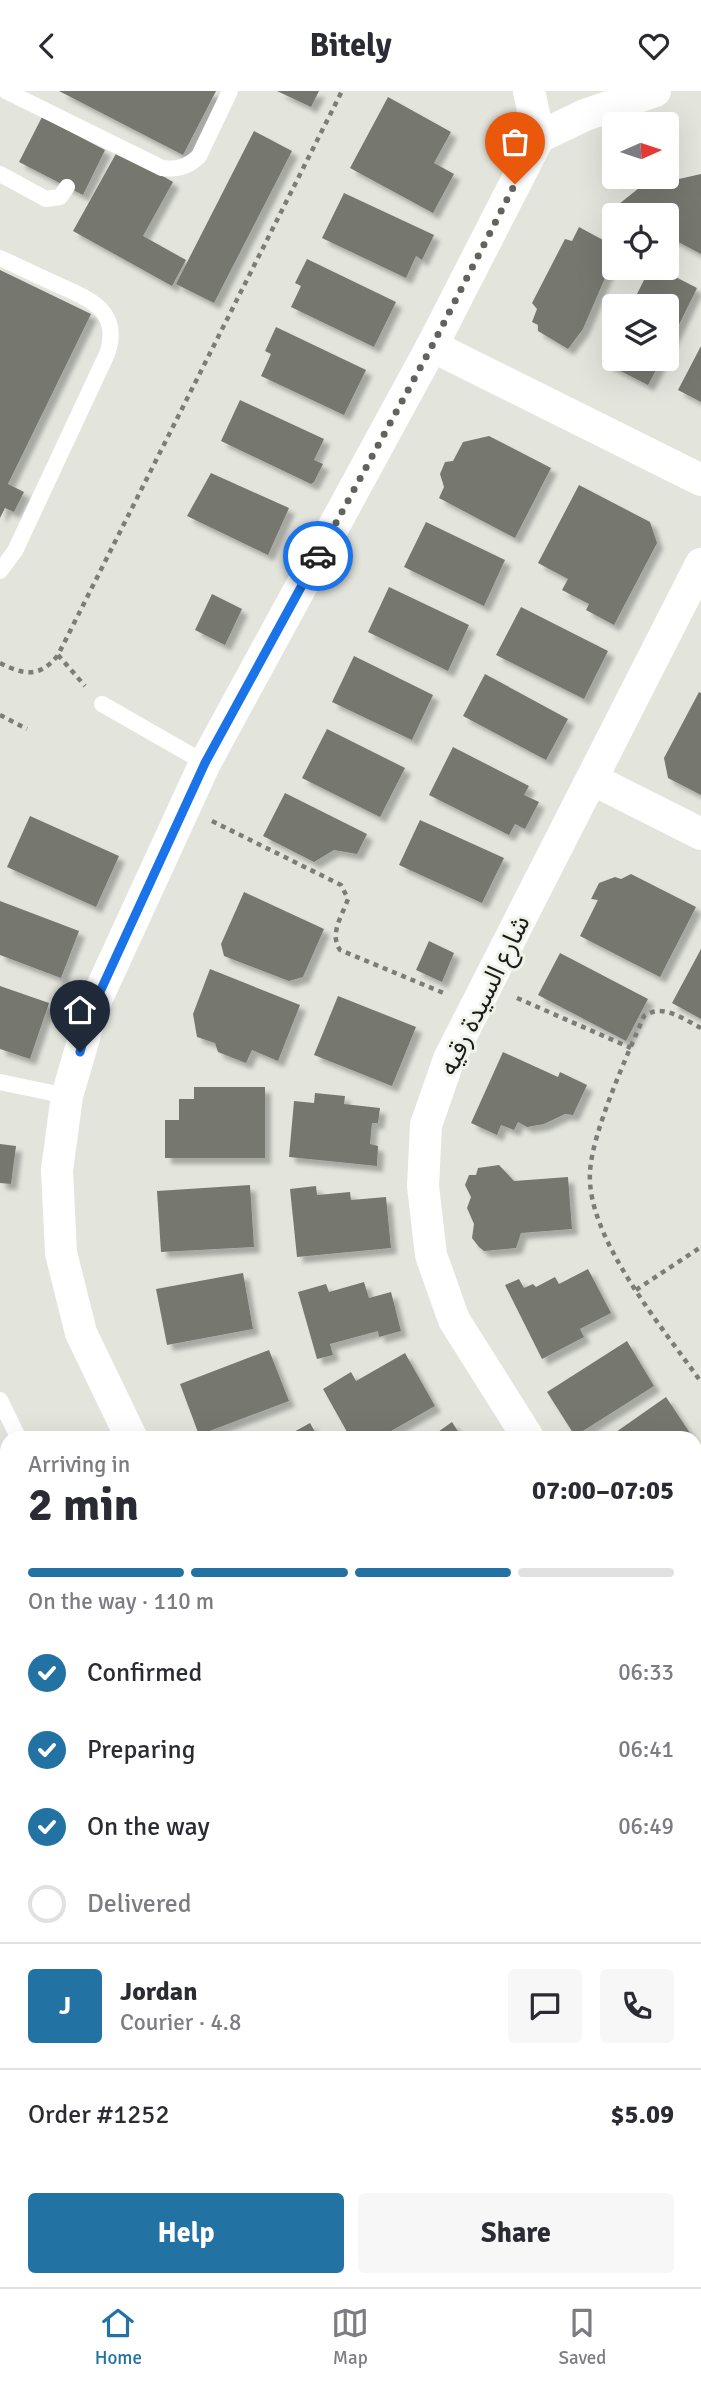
<!DOCTYPE html>
<meta charset="utf-8">
<style>
:root{--surface:#fff;--page:#f7f7f7;--text:#2b2b33;--muted:#7c7c81;--line:#e1e1e2;--accent:#2272a3}
body{margin:0;font-family:Signika,"Noto Sans Arabic",sans-serif;background:var(--page);color:var(--text);height:100vh;display:flex;flex-direction:column;font-size:26px;white-space:nowrap}
*{box-sizing:border-box;margin:0}
p{font-size:23px;color:var(--muted)}
.icon{flex:none;width:38px;height:38px;fill:none;stroke:currentColor;stroke-width:2;stroke-linecap:round;stroke-linejoin:round}
.map{position:relative;flex:1;overflow:hidden}
.sheet{position:absolute;left:0px;top:1340px;width:702px;height:856px;display:flex;flex-direction:column;background:var(--surface);border-radius:21px 21px 0 0;box-shadow:0 7px 28px #0002}
.sheet>*{flex:none}
.needle{width:46px;rotate:87deg}
.controls{position:absolute;left:602px;top:21px;display:grid;gap:14px}
.controls a{display:grid;place-items:center;width:77px;height:77px;border-radius:7px;background:var(--surface);box-shadow:0 7px 28px #0002;font-size:35px}
.pin{position:absolute;display:grid;place-items:center;width:60px;height:60px;color:#fff;margin:-72px -30px;border-radius:50% 50% 50% 0;rotate:-45deg;box-shadow:0 0 7px #0007}
.pin .icon{rotate:45deg}
.courier{position:absolute;display:grid;place-items:center;width:70px;height:70px;margin:-35px;border:5px solid #1a73e8;border-radius:50%;background:#fff;color:#222;box-shadow:0 2px 9px #0007}
.headline em{font-style:normal;font-weight:800}
.headline div{display:flex;flex-direction:column-reverse}
.headline{display:flex;align-items:center;justify-content:space-between;height:119px;padding:0 28px}
h1{font-size:46px;font-weight:800;line-height:52px}
.bar{display:grid;grid-template-columns:repeat(4,1fr);gap:10px 7px;align-content:center;height:84px;padding:0 28px}
.bar i{height:9px;border-radius:5px;background:var(--line)}
.bar .selected{background:var(--accent)}
.bar p{grid-column:span 4}
.line{display:flex;align-items:center;gap:18px;padding:0 28px;border-top:2px solid var(--line)}
.line div{flex:1}
.round{display:grid;place-items:center;flex:none;width:74px;height:74px;border-radius:7px;background:var(--page)}
ol{padding:0 28px;list-style:none}
li{display:flex;align-items:center;gap:21px;height:77px}
li p{margin-inline-start:auto}
li .icon{padding:7px;border-radius:50%;background:var(--accent);color:#fff;stroke-width:4}
li:last-child{color:var(--muted)}
li i{width:38px;height:38px;border:4px solid var(--line);border-radius:50%}
.action{display:flex;gap:14px;margin-top:auto;padding:14px 28px}
.action a{flex:1;height:80px;border-radius:7px;background:var(--accent);color:#fff;font-size:28px;font-weight:800;line-height:80px;text-align:center}
.action a+a{background:var(--page);color:var(--text)}
header{display:flex;justify-content:space-between;align-items:center;height:91px;padding:0 28px;background:var(--surface);font-size:32px;font-weight:800}
.tab-bar{display:flex;justify-content:space-around;align-items:center;height:98px;border-top:2px solid var(--line);background:var(--surface);font-size:19px;color:var(--muted)}
.tab-bar a{display:grid;justify-items:center;gap:4px}
.tab-bar .selected{color:var(--accent)}
.map>svg:first-child{display:block}
</style>
<header><svg class="icon" aria-label="back" viewBox="0 0 24 24"><path d="M15 5l-7 7 7 7"/></svg>Bitely<svg class="icon" aria-label="heart" viewBox="0 0 24 24"><path d="M12 20l-8-8c-3-5 5-10 8-4 3-6 11-1 8 4z"/></svg></header>
<div class="map">
<svg width="701" height="2196" viewBox="0 0 701 2196">
<defs>
<filter id="shadow"><feDropShadow dx="6" dy="6" stdDeviation="2" flood-color="#0004"/></filter>
</defs>
<rect width="100%" height="100%" fill="#e3e5dd"/>
<!-- building -->
<g fill="#767870" filter="url(#shadow)">
<polygon points="59,0 216,0 183,64"/>
<polygon points="277,0 319,0 311,16"/>
<polygon points="388,6 451,41 434,72 454,83 433,122 350,77"/>
<polygon points="42,26 105,59 83,104 19,71"/>
<polygon points="254,40 292,60 214,212 176,193"/>
<polygon points="118,59 173,91 143,145 186,169 172,195 73,140"/>
<polygon points="701,83 701,163 667,145 667,124 627,124 614,117 639,97"/>
<polygon points="344,102 434,144 422,169 416,165 406,187 322,147"/>
<polygon points="579,136 614,155 614,166 583,238 568,258 538,240 538,234 532,231 537,218 532,212 565,148 572,150"/>
<polygon points="307,168 396,211 374,256 291,216 301,195 295,192"/>
<polygon points="650,177 658,177 697,197 667,258 667,215 631,215"/>
<polygon points="0,179 91,223 8,393 24,401 14,421 5,417 0,427"/>
<polygon points="276,236 366,279 344,324 261,285 271,263 265,260"/>
<polygon points="614,248 614,268 662,268 648,294 603,271"/>
<polygon points="701,255 701,311 678,299"/>
<polygon points="240,309 324,348 314,369 323,373 314,391 311,393 221,350"/>
<polygon points="489,345 551,377 515,447 439,407 444,396 440,383 445,371 453,370 463,351"/>
<polygon points="211,382 289,417 268,464 187,425"/>
<polygon points="579,394 650,431 657,452 614,534 586,519 589,513 562,499 568,488 538,472"/>
<polygon points="426,431 505,469 484,515 404,476"/>
<polygon points="389,496 469,534 448,580 368,541"/>
<polygon points="212,503 242,518 225,554 195,539"/>
<polygon points="521,516 608,560 584,608 496,564"/>
<polygon points="354,565 433,604 412,649 332,611"/>
<polygon points="485,583 568,628 546,669 463,625"/>
<polygon points="699,601 701,602 701,704 668,687 664,667"/>
<polygon points="327,638 405,677 380,726 302,687"/>
<polygon points="453,656 529,695 524,704 539,711 525,738 515,733 509,744 429,704"/>
<polygon points="285,702 367,743 357,763 334,759 314,771 263,745"/>
<polygon points="30,725 119,765 96,816 7,776"/>
<polygon points="420,729 504,767 482,812 399,774"/>
<polygon points="631,783 696,816 660,886 580,845 598,809 591,808 599,792 615,786 621,788"/>
<polygon points="244,801 324,838 303,886 289,890 224,865 221,853"/>
<polygon points="0,810 79,840 61,887 0,864"/>
<polygon points="429,850 454,862 442,891 416,879"/>
<polygon points="701,858 701,928 672,912"/>
<polygon points="560,862 648,908 626,950 538,904"/>
<polygon points="210,878 300,914 278,970 252,959 246,972 218,961 215,952 197,946 193,923"/>
<polygon points="0,895 49,912 30,968 0,958"/>
<polygon points="338,905 416,936 392,995 314,964"/>
<polygon points="503,961 558,986 560,981 587,994 573,1024 565,1023 544,1033 527,1036 518,1031 514,1039 501,1034 497,1044 471,1032"/>
<polygon points="194,996 265,996 265,1067 165,1067 165,1029 179,1029 179,1008 194,1008"/>
<polygon points="315,1002 345,1005 344,1013 380,1017 378,1032 372,1032 370,1053 378,1055 377,1075 289,1066 294,1010 314,1012"/>
<polygon points="0,1053 16,1055 11,1093 0,1092"/>
<polygon points="499,1074 514,1090 568,1086 572,1138 521,1142 516,1157 484,1160 479,1156 472,1147 474,1133 467,1117 471,1106 465,1094 469,1084 476,1084 478,1077"/>
<polygon points="250,1094 254,1156 161,1161 157,1100"/>
<polygon points="316,1095 317,1104 350,1101 351,1109 386,1106 391,1157 297,1166 290,1098"/>
<polygon points="588,1178 611,1222 580,1238 584,1246 542,1268 505,1194 519,1188 524,1197 533,1193 536,1196 555,1186 559,1193"/>
<polygon points="243,1182 253,1238 167,1254 156,1198"/>
<polygon points="364,1191 369,1207 391,1201 401,1240 379,1246 378,1240 330,1253 333,1264 317,1268 298,1201 326,1193 329,1201"/>
<polygon points="627,1250 654,1295 575,1345 547,1301"/>
<polygon points="269,1259 289,1310 199,1344 180,1293"/>
<polygon points="405,1262 435,1315 377,1348 351,1348 323,1298 351,1281 356,1290"/>
<polygon points="666,1306 694,1348 606,1348"/>
<polygon points="452,1331 463,1348 428,1348"/>
<polygon points="310,1332 319,1348 281,1348"/>
<polygon points="701,1436 701,1503 695,1507 695,1441"/>
<polygon points="695,1723 701,1731 701,1750 695,1755"/>
<polygon points="701,1789 701,1860 695,1854 695,1796"/>
<polygon points="701,1900 701,1993 695,2001 695,1908"/>
<polygon points="7,2132 7,2159 0,2165 0,2138"/>
<polygon points="695,2143 701,2147 701,2157 696,2165 701,2168 700,2196 635,2196 639,2189 695,2189"/>
<polygon points="31,2189 314,2189 319,2196 36,2196"/>
<polygon points="578,2189 606,2189 602,2196 589,2196"/>
</g>
<g fill="none" stroke-linecap="round" stroke-linejoin="round">
<!-- path -->
<g stroke="#7c7d78" stroke-width="4.5" stroke-dasharray="5 5" stroke-linecap="butt">
<polyline points="58,564 85,595"/>
<path d="M0 572C24 584 40 587 58 564L342 0"/>
<polyline points="0,624 27,638"/>
<path d="M212 730 341 794 348 808C342 825 329 843 340 859L446 903"/>
<polyline points="517,907 631,957"/>
<path d="M701 937C683 928 663 912 644 925 627 965 592 1041 590 1081 586 1147 664 1238 701 1291"/>
<polyline points="636,1199 701,1156"/>
<polyline points="0,1463 7,1460"/>
<polyline points="518,2189 526,2196"/>
</g>
<!-- lane -->
<g stroke="#fff" stroke-width="16">
<path d="M6 0 162 77C177 79 188 76 199 65L230 0"/>
<polyline points="0,83 46,108 60,106 67,96"/>
<path d="M0 167C19 176 37 184 56 193 89 208 122 219 107 263L15 460 0 480"/>
<polyline points="102,613 205,672"/>
<polyline points="0,991 67,1005"/>
<polyline points="0,1309 19,1348"/>
<polyline points="0,2087 7,2082"/>
</g>
<!-- street -->
<g stroke="#fff" stroke-width="32">
<polyline points="529,0 539,46"/>
<polyline points="539,46 585,24 655,0"/>
<polyline points="432,255 701,389"/>
<polyline points="592,688 701,743"/>
<polyline points="132,1348 81,1242 61,1162 57,1079 67,1005 93,916 205,672 432,255 539,46"/>
<polyline points="529,1348 454,1229 431,1164 423,1095 426,1034 449,968 701,473"/>
<polyline points="695,1599 701,1608"/>
<polyline points="695,2081 701,2084"/>
</g>
</g>
<g fill="none" stroke-linecap="round" stroke-linejoin="round">
<!-- done -->
<polyline stroke="#62635e" stroke-width="7" stroke-dasharray="0 12.6" points="318,465 432,255 515,93"/>
<!-- route -->
<polyline stroke="#1a73e8" stroke-width="9" points="80,961 93,916 205,672 318,465"/>
</g>
<g text-anchor="middle" stroke-width="6" stroke-linejoin="round" paint-order="stroke">
<!-- street labels -->
<g font-size="26" fill="#1c1d1a" stroke="#f0f3ea">
<text transform="translate(484 904) rotate(-64)" y="9">شارع السيدة رقيه</text>
</g>
</g>
</svg>
<div class="controls">
<a><svg class="needle" viewBox="-14 -14 28 28"><path d="M0-13l5 13h-10z" fill="#e53935"/><path d="M0 13l5-13h-10z" fill="#7c7c81"/></svg></a>
<a><svg class="icon" aria-label="locate" viewBox="0 0 24 24"><circle cx="12" cy="12" r="6"/><path d="M12 2v4M12 18v4M2 12h4M18 12h4"/></svg></a>
<a><svg class="icon" aria-label="layers" viewBox="0 0 24 24"><path d="M12 4l9 5-9 5-9-5zM3 14l9 5 9-5"/></svg></a>
</div>
<div class="pin" style="left:515px;top:93px;background:#ea580c"><svg class="icon" aria-label="bag" viewBox="0 0 24 24"><path d="M5 8h14l-1 12H6zM9 8a3 3 0 0 1 6 0"/></svg></div>
<div class="pin" style="left:80px;top:961px;background:#1f2937"><svg class="icon" aria-label="home" viewBox="0 0 24 24"><path d="M3 11l9-7 9 7M6 9v11h12V9"/></svg></div>
<div class="courier" style="left:318px;top:465px"><svg class="icon" aria-label="car" viewBox="0 0 24 24"><path d="M5 17H2v-5l4-1 3-4h7l3 4 3 1v5h-3M9 17h6M6 11h13"/><circle cx="7" cy="17" r="2"/><circle cx="17" cy="17" r="2"/></svg></div>
<section class="sheet">
<div class="headline"><div><h1>2 min</h1><p>Arriving in</p></div><em>07:00–07:05</em></div>
<div class="bar"><i class="selected"></i><i class="selected"></i><i class="selected"></i><i></i><p>On the way · 110 m</p></div>
<ol>
<li><svg class="icon" aria-label="check" viewBox="0 0 24 24"><path d="M5 12l5 5 9-10"/></svg>Confirmed<p>06:33</p></li>
<li><svg class="icon" aria-label="check" viewBox="0 0 24 24"><path d="M5 12l5 5 9-10"/></svg>Preparing<p>06:41</p></li>
<li><svg class="icon" aria-label="check" viewBox="0 0 24 24"><path d="M5 12l5 5 9-10"/></svg>On the way<p>06:49</p></li>
<li><i></i>Delivered</li>
</ol>
<div class="line" style="height:126px"><b class="round" style="background:var(--accent);color:#fff">J</b><div><b>Jordan</b><p>Courier · 4.8</p></div><a class="round"><svg class="icon" aria-label="chat" viewBox="0 0 24 24"><path d="M4 5h16v11H9l-5 4z"/></svg></a><a class="round"><svg class="icon" aria-label="phone" viewBox="0 0 24 24"><path d="M5 4h4l2 5-3 2q2 4 5 5l2-3 5 2v4C11 20 4 13 5 4z"/></svg></a></div>
<div class="line" style="height:91px"><div>Order #1252</div><b>$5.09</b></div>
<div class="action"><a>Help</a><a>Share</a></div>
</section>
</div>
<nav class="tab-bar">
<a class="selected"><svg class="icon" aria-label="home" viewBox="0 0 24 24"><path d="M3 11l9-7 9 7M6 9v11h12V9"/></svg>Home</a>
<a><svg class="icon" aria-label="map" viewBox="0 0 24 24"><path d="M3 6l6-2 6 2 6-2v14l-6 2-6-2-6 2zM9 4v14M15 6v14"/></svg>Map</a>
<a><svg class="icon" aria-label="saved" viewBox="0 0 24 24"><path d="M7 4h10v16l-5-4-5 4z"/></svg>Saved</a>
</nav>
